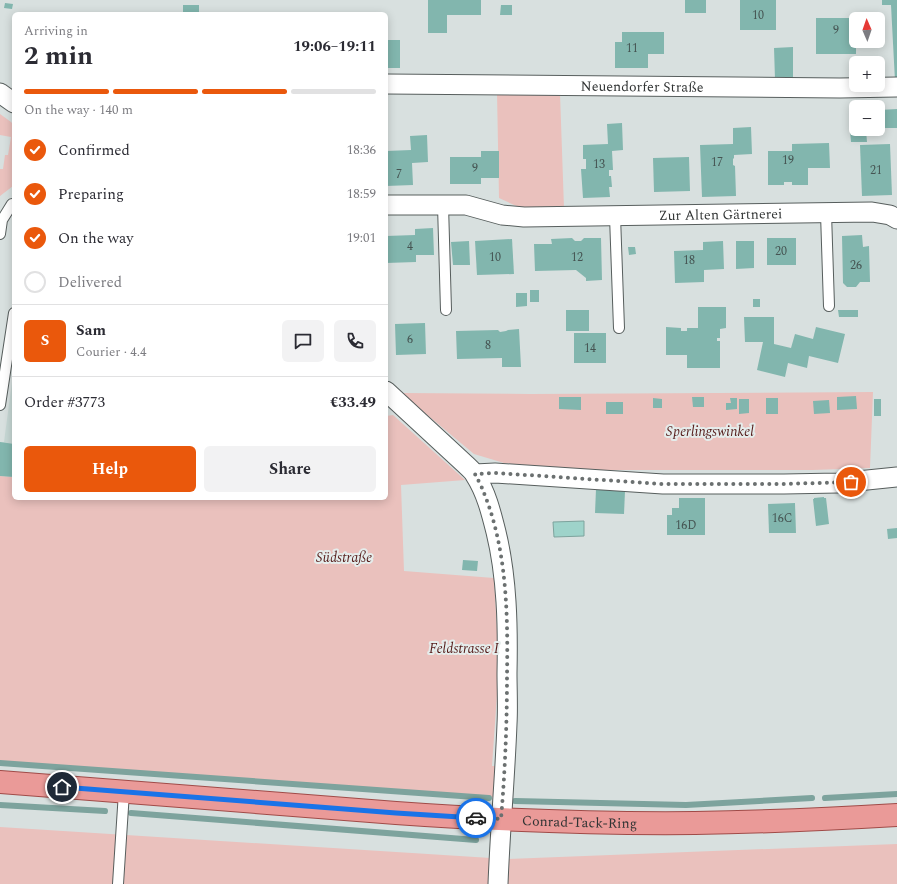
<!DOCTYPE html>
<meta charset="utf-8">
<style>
:root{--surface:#fff;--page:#f2f2f3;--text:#2b2b33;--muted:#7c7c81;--line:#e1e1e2;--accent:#ea580c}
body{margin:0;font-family:Spectral,serif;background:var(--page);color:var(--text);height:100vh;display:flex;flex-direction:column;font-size:15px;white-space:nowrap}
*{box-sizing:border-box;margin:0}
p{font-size:13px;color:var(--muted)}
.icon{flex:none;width:22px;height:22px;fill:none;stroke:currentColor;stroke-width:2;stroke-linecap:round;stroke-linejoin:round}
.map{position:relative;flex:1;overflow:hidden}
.drawer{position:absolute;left:12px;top:12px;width:376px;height:488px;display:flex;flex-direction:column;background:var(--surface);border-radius:6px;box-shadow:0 2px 10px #0003}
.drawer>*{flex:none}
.needle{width:26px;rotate:358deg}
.buttons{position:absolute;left:849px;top:12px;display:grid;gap:8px}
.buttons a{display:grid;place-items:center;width:36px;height:36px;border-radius:6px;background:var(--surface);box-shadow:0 2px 10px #0003;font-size:20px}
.pin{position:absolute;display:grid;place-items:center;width:34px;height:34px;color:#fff;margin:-17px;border:2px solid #fff;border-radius:50%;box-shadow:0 1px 4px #0007}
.courier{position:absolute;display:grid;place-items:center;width:40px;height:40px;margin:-20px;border:3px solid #1a73e8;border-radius:50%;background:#fff;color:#222;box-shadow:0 1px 5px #0007}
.head em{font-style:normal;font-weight:700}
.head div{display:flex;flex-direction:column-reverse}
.head{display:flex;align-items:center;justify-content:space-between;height:68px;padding:0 12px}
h1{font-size:26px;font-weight:700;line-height:30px}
.bar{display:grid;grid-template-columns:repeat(4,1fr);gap:6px 4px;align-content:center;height:48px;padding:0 12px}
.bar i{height:5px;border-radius:3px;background:var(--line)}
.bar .active{background:var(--accent)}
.bar p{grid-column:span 4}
.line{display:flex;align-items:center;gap:10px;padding:0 12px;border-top:1px solid var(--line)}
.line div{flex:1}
.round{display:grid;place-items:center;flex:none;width:42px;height:42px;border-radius:6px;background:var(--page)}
ol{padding:0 12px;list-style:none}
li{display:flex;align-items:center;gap:12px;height:44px}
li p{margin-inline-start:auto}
li .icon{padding:4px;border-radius:50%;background:var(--accent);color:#fff;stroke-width:4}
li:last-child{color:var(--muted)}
li i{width:22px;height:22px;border:2px solid var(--line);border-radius:50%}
.cta{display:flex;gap:8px;margin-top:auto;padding:8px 12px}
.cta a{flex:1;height:46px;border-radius:6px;background:var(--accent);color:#fff;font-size:16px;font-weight:700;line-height:46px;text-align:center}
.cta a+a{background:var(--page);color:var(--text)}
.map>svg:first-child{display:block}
</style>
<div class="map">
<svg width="897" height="884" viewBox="0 0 897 884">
<rect width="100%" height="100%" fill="#d8e0df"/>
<!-- built -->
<polygon fill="#c6d7d4" points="14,367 14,477 0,476 0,442 4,442"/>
<!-- green -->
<g fill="#eac1bd">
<polygon points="497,93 560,93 564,208 523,209 499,198"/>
<polygon points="0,114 11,122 14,125 14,181 13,186 0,196 0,169 3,169 5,155 8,155 11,137 0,135"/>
<polygon points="873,392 870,468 813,470 602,470 544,467 504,463 474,454 401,393 530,394"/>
<polygon points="393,415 465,480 401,485 404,571 494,578 499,666 492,766 495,766 494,797 0,761 0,476 14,477 14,498 386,498 386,416"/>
<polygon points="0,827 491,858 490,884 0,884"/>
<polygon points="897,844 897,884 505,884 505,859"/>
</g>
<!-- water -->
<polygon fill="#9ed3ca" stroke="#7da39d" points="584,521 584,536 554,537 553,522"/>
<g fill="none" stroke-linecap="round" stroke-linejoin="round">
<!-- stream -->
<g stroke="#7da39d" stroke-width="6">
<polyline points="0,763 489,798"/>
<polyline points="825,798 897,794"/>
<polyline points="515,801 686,805 812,798"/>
<polyline points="0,805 105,811"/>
<polyline points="131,813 476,840"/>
</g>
</g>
<!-- building -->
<g fill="#82b6ae">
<polygon points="428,0 481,0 481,15 447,15 447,33 428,33"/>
<rect x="685" y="0" width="21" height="13"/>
<rect x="740" y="0" width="36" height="30"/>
<polygon points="882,0 897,0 897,81 895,81 891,5 882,5"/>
<polygon points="5,3 13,4 12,9 4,8"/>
<rect x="183" y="5" width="16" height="9"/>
<polygon points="501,5 512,5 512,15 500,15"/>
<rect x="816" y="18" width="40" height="36"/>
<polygon points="878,18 884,19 883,46 865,46 865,41 878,41"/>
<polygon points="622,32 664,32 664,54 648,54 648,68 615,68 615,42 622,42"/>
<rect x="386" y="40" width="14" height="28"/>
<polygon points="793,47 793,80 775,80 774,48"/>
<polygon points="897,109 897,128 880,128 880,110"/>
<polygon points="622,123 623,150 612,151 613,170 609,170 609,176 611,176 612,187 609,187 610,197 583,198 581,169 586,169 586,159 583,159 583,145 608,144 607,124"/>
<polygon points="751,127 752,154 734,155 734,158 733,159 733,165 735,166 736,196 702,197 700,145 733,144 733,128"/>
<polygon points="866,130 867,142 851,142 850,131"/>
<polygon points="427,135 428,162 412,163 413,185 386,186 386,151 411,150 410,136"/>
<polygon points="829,143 830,168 808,168 808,185 792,185 792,182 784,182 784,185 768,185 768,151 792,151 792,144"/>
<polygon points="890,144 892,195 862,196 860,145"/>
<polygon points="481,151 499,151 499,178 481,178 481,184 450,184 450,157 481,157"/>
<polygon points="689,157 690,191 654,192 653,158"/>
<polygon points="433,228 434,255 416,255 416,262 386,263 386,236 415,235 415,229"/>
<polygon points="862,235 863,247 869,246 870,282 860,282 856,287 847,287 843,283 842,236"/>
<polygon points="572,238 575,241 581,241 584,238 601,238 602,280 586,281 586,278 576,270 535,271 534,244 552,244 551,239"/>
<rect x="767" y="238" width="29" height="27"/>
<polygon points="512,239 514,274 477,275 475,241"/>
<polygon points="469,241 470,265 453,265 451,242"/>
<polygon points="723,241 724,269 704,270 704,282 675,283 674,251 703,250 703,242"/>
<polygon points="736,241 754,241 754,268 736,269"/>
<polygon points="628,247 635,247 636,254 629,255"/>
<rect x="530" y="290" width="9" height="12"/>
<polygon points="516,293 527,293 527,306 516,307"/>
<rect x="753" y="299" width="7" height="8"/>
<polygon points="698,307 726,307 726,328 720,329 720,338 717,338 717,341 720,341 720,368 687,368 687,355 666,355 666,327 681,328 681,331 687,331 687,328 698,328"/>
<rect x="566" y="310" width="23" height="21"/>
<polygon points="838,310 858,310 858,317 839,317"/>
<polygon points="744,317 774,317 774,344 791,348 795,334 813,339 816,327 845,334 838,363 809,356 807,368 788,363 785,377 757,370 763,342 745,342"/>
<polygon points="425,323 426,354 396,355 395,324"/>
<polygon points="519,329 521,367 502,367 502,358 457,359 456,331 498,330 500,332 506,331 508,330"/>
<rect x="574" y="333" width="32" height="30"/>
<polygon points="856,396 857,409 837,410 837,397"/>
<polygon points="559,397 581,397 581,410 559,409"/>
<polygon points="692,397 704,397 704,407 693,407"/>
<polygon points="653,398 662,399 662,408 653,408"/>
<polygon points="730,398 737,398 737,409 726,410 726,403 731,403"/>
<rect x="766" y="398" width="12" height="16"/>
<polygon points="739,399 749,399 749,413 739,414"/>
<rect x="874" y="399" width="7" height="17"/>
<polygon points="829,400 830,413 814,414 813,401"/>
<rect x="606" y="402" width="17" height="12"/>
<polygon points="0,442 14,444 14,477 0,476"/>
<polygon points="596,489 625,491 624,514 595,513"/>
<polygon points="824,497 824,498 826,498 829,524 816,526 813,499 814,499 814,498"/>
<polygon points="679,498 705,498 705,535 667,535 667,515 672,515 672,508 679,508"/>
<polygon points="795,503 796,533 769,533 768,504"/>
<polygon points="897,528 897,538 888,539 887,529"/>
<polygon points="463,560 478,561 477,571 462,570"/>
</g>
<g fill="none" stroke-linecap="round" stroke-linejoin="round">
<defs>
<g id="lane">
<polyline points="443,205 446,310"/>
<polyline points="826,213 829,306"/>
<polyline points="615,216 619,328"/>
<polyline points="0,234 2,220 12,204 14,204"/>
<polyline points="0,405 14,313"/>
<polyline points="118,884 124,792"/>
</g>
<g id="street">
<path id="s1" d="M386 84 840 88 897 87"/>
<polyline points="0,93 14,103"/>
<path id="s2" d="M386 205H466L502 215 524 217 872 212 890 215 897 219"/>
<path d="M386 391 465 464C468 467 473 471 475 475 486 492 491 512 496 532 507 577 508 626 507 673 507 690 508 707 507 724 505 777 500 831 498 884"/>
<polyline points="475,474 495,473 663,484 784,484 838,483 897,477"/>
</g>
<g id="primary">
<path id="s3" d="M0 782 396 813C496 820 595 824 695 823 762 822 830 819 897 815"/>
</g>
</defs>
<!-- lane casing -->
<use href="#lane" stroke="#575e5d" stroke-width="12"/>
<!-- street casing -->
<use href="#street" stroke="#575e5d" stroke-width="21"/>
<!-- primary casing -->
<use href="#primary" stroke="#a04b48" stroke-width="24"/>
<!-- lane -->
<use href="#lane" stroke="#fff" stroke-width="10"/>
<!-- street -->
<use href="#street" stroke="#fff" stroke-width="19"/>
<!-- primary -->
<use href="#primary" stroke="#ea9a98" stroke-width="22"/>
</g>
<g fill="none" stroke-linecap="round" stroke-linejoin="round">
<!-- done -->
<path stroke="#6b7070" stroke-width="4" stroke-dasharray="0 7.2" d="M476 818 501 819C505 772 507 724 507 676 508 615 507 550 484 493 482 487 478 480 475 474L496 473 663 484H784L851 482"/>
<!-- route -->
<polyline stroke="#1a73e8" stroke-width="5" points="62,787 396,813 476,818"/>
</g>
<g text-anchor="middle" stroke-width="4" stroke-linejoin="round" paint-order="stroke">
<!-- number labels -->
<g font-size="12" fill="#455452">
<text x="758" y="19">10</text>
<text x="836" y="34">9</text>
<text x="632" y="52">11</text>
<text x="788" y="164">19</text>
<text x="717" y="166">17</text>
<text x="599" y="168">13</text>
<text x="475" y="172">9</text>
<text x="876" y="174">21</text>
<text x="399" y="178">7</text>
<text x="410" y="250">4</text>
<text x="781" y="255">20</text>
<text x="495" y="261">10</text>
<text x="577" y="261">12</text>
<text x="689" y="264">18</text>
<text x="856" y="269">26</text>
<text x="410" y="343">6</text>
<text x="488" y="349">8</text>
<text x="590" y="352">14</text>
<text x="782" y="522">16C</text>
<text x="686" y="529">16D</text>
</g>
<!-- street labels -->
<g font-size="14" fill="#313434" stroke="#e5edec">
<text dy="5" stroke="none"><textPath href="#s1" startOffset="256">Neuendorfer Straße</textPath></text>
<text dy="5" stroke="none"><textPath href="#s2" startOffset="336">Zur Alten Gärtnerei</textPath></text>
<text dy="5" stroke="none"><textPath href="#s3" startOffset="581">Conrad-Tack-Ring</textPath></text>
</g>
<!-- park labels -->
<g font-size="14" font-style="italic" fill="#551c1a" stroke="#e5edec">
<text x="710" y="436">Sperlingswinkel</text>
<text x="344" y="562">Südstraße</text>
<text x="464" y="653">Feldstrasse I</text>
</g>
</g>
</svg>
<div class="buttons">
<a><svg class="needle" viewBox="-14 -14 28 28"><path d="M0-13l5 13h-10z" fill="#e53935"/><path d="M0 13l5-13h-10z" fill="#7c7c81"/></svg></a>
<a>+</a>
<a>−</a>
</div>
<div class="pin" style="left:851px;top:482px;background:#ea580c"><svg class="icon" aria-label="bag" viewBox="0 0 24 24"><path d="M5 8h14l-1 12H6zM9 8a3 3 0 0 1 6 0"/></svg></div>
<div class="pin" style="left:62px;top:787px;background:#1f2937"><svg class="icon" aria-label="home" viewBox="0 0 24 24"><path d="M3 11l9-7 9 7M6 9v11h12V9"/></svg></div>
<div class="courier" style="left:476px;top:818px"><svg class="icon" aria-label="car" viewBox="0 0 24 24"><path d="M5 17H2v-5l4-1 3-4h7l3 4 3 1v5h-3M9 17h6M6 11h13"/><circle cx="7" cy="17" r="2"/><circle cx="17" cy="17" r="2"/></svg></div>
<section class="drawer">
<div class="head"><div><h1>2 min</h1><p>Arriving in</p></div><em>19:06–19:11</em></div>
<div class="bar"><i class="active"></i><i class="active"></i><i class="active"></i><i></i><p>On the way · 140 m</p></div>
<ol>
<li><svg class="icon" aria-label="check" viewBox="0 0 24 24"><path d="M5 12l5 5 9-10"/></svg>Confirmed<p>18:36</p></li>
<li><svg class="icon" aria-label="check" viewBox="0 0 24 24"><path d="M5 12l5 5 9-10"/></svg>Preparing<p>18:59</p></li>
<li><svg class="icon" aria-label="check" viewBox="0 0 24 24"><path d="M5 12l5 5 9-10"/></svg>On the way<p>19:01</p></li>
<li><i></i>Delivered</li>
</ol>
<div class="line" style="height:72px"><b class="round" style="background:var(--accent);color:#fff">S</b><div><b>Sam</b><p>Courier · 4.4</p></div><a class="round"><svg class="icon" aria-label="chat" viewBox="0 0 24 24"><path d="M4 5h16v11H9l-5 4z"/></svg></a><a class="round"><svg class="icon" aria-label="phone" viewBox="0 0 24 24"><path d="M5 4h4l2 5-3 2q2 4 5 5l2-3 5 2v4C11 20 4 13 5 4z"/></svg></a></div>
<div class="line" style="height:52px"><div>Order #3773</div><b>€33.49</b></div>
<div class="cta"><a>Help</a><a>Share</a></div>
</section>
</div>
